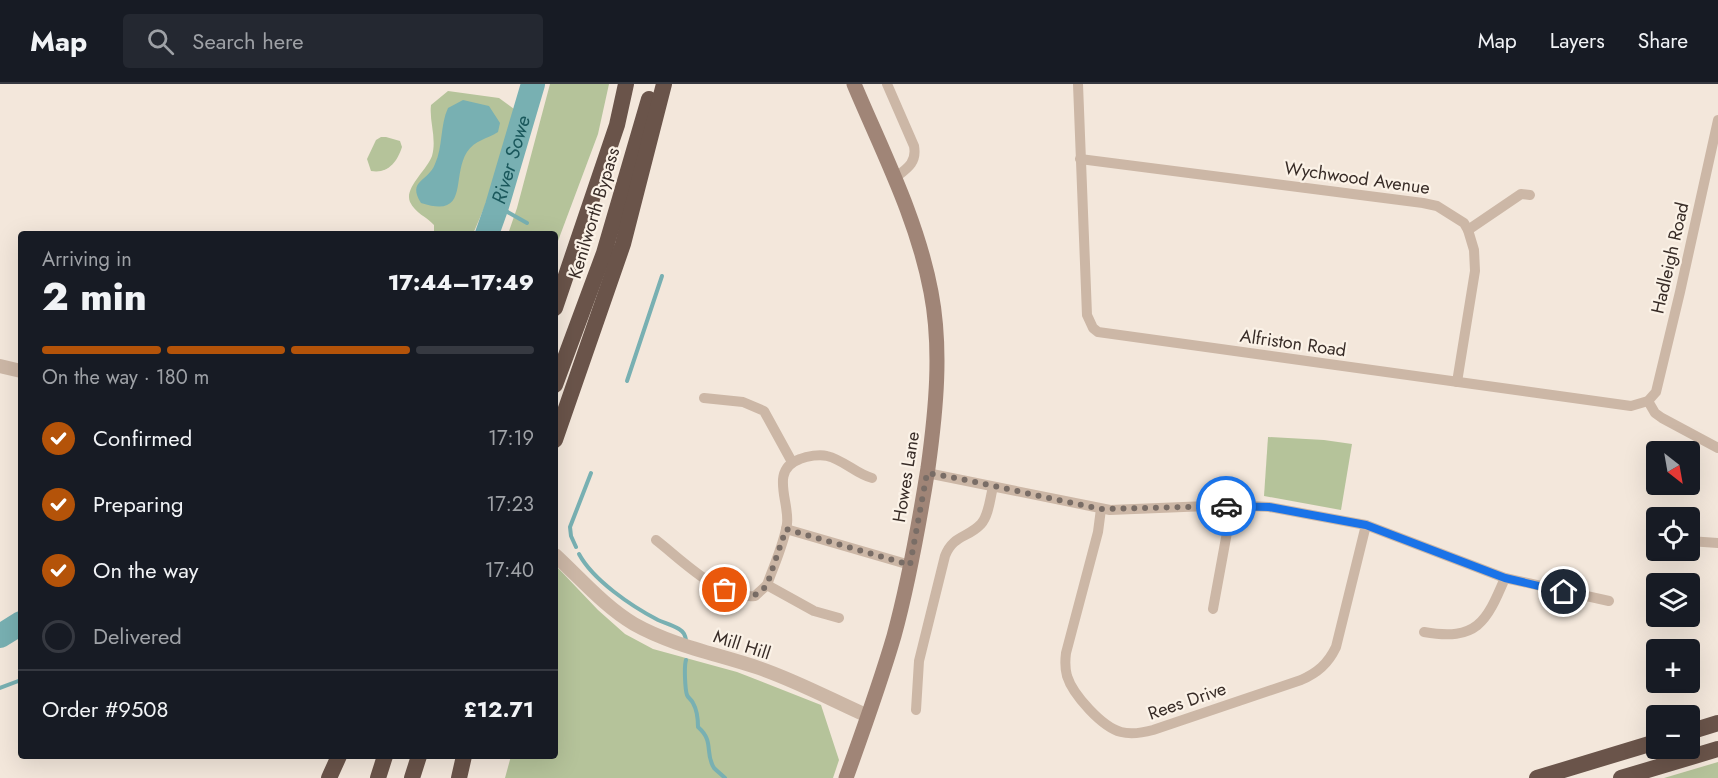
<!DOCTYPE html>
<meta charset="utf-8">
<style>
:root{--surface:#171b24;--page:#242831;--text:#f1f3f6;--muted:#9ea1a6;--line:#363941;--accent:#b45309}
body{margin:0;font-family:Jost,sans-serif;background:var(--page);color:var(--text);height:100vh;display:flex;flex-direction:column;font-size:22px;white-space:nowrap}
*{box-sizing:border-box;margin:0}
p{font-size:20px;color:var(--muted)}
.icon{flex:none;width:33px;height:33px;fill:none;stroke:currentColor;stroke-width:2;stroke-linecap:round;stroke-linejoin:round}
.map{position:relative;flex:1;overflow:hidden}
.drawer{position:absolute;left:18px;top:147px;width:540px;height:528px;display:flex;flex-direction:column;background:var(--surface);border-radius:6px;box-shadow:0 6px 24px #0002}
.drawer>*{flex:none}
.needle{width:39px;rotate:149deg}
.buttons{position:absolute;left:1646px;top:357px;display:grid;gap:12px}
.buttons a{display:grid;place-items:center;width:54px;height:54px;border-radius:6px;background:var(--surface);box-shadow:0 6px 24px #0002;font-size:30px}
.pin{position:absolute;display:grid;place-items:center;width:51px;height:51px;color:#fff;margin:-26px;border:3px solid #fff;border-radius:50%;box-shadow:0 2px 6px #0007}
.courier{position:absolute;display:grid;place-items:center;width:60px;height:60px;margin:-30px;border:4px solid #1a73e8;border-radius:50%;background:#fff;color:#222;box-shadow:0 2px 8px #0007}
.head em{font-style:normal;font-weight:800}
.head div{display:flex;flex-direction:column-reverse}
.head{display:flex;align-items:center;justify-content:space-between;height:102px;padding:0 24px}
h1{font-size:39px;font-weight:800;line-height:45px}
.bar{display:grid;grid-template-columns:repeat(4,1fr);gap:9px 6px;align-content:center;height:72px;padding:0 24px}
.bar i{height:8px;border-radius:4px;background:var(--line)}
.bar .current{background:var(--accent)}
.bar p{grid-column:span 4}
.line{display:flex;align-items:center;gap:15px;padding:0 24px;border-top:2px solid var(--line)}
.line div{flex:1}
ol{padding:0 24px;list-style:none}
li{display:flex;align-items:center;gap:18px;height:66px}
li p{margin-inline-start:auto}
li .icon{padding:6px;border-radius:50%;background:var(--accent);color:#fff;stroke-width:4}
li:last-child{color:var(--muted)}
li i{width:33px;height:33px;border:3px solid var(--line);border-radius:50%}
header{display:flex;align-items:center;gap:36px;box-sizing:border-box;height:84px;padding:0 30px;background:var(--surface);border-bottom:2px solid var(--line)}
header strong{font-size:28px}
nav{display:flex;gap:33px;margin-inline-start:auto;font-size:21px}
.search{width:420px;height:54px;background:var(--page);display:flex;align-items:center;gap:15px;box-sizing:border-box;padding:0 21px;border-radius:6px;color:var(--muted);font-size:22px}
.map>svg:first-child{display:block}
</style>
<header>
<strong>Map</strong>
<div class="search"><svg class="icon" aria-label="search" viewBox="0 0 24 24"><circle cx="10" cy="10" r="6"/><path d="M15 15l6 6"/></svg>Search here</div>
<nav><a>Map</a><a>Layers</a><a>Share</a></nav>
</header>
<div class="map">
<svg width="1718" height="694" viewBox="0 0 1718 694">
<rect width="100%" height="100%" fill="#f3e7db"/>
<!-- green -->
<g fill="#b5c39a">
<polygon points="550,0 609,0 598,50 555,165 555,150 508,150 517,124"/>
<path d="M448 7 499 14 514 25 490 110 473 150H431L434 147V141C427 133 415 129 410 118 404 104 427 86 432 72 437 54 429 38 431 21Z"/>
<path d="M381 53H386L400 57 402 63C397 78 388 90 371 87L367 75 376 56Z"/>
<polygon points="1268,353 1324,356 1352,360 1341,426 1264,412"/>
<polygon points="557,483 598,526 625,550 653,565 737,588 821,621 839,676 833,694 505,694 511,672 555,672 555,493"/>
<polygon points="1718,678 1718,694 1664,694"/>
</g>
<!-- water -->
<path fill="#78b0b2" d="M463 16 489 22 500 39 498 48C487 55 475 56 467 68 451 93 470 135 421 119 407 96 428 98 435 80 443 63 440 41 448 24Z"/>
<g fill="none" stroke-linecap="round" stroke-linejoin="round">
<!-- stream -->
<g stroke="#78b0b2" stroke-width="4">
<polyline points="497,122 527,139"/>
<polyline points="627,297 662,192"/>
<polyline points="576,463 571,452 570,443 591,389"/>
<path d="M579 470C593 496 631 522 658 536 665 539 673 541 679 545 684 548 685 551 686 556"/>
<path d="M686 576C684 582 685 605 687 611 688 614 692 616 693 619 697 626 698 635 698 643 715 658 704 668 714 684 717 687 722 691 725 694"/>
<polyline points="0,604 21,596"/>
</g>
<!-- river -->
<g stroke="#78b0b2" stroke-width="24">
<path id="s1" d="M487 150 497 122 533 0"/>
<polyline points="0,552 21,539"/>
</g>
<!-- minor -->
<g stroke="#ccb7a6" stroke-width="10">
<path d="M887 0 914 62C917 78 908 84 896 93"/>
<polyline points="1078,0 1087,231 1093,244 1098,248 1631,322 1648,317 1656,308 1680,208 1718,36"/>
<polyline points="1080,75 1423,119 1437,122 1464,139 1468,146 1474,166 1475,187 1457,298"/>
<polyline points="1468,146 1521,110 1530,111"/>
<polyline points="704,314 743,318 764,327 792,378"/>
<polyline points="1648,317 1655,329 1662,334 1718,364"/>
<polyline points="927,389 1110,426 1232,421 1269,423 1366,441 1505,494 1609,517"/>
<path d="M1101 425 1098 448 1066 569C1065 577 1065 585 1067 592 1073 611 1102 643 1121 648 1132 651 1142 649 1153 646L1301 596C1317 589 1328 580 1336 563L1366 441"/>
<polyline points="786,445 910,481"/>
<path d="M656 456C682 476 720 516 755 512L767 501 814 527 839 534"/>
<polyline points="1689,457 1718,459"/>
<path d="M767 501C774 481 784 460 787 440 790 418 769 386 800 375 807 372 820 370 827 372 844 376 856 390 872 394"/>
<polyline points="1213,525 1232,421"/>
<path d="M1424 548C1477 557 1486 539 1505 494"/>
<path d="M916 626 919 577 945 472C953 451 968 454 981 440 989 431 990 414 993 403"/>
</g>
<!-- tertiary -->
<g stroke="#ccb7a6" stroke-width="14">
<polyline points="0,282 21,287"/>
<path d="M555 471C580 494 605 523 634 540 673 562 718 570 759 584 797 597 832 616 868 632"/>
</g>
<!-- secondary -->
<path stroke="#a08577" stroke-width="15" d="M846 694C863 647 880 600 894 552 909 497 919 440 928 384 936 326 942 265 931 208 917 134 883 69 854 0"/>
<!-- trunk -->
<g stroke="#6a544a" stroke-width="16">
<polyline points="555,224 617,41 626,0"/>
<polyline points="555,301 604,169 649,15"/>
<polyline points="555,356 623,160 664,0"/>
<polyline points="1689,648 1718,639"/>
<polyline points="329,694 339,672"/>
<polyline points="378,694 385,672"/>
<polyline points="412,694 419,672"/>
<polyline points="459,694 464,672"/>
<polyline points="1537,694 1656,658"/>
<polyline points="1621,694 1718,665"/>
</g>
</g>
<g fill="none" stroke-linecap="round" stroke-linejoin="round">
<!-- done -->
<path stroke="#796d66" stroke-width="6" stroke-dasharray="0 10.8" d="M725 506C742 515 753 517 767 501L786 445 910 481 927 389 956 394 1101 425 1226 422"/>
<!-- route -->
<polyline stroke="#1a73e8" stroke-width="8" points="1226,422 1269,423 1366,441 1505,494 1564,508"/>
</g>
<g text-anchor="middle" stroke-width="4.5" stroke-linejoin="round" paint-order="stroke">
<!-- street labels -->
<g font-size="18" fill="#382c27" stroke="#fbf2e7">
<text transform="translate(1357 94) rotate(8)" y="6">Wychwood Avenue</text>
<text transform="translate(594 129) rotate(-73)" y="6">Kenilworth Bypass</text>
<text transform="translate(1670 174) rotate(-77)" y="6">Hadleigh Road</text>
<text transform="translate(1293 259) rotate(8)" y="6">Alfriston Road</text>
<text transform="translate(906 393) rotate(-81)" y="6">Howes Lane</text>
<text transform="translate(742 561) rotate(18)" y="6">Mill Hill</text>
<text transform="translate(1187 617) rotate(-19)" y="6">Rees Drive</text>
</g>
<!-- water labels -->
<g font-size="20" font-style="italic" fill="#1a585c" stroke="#fbf2e7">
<text dy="7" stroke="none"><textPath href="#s1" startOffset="78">River Sowe</textPath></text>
</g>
</g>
</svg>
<div class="buttons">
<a><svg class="needle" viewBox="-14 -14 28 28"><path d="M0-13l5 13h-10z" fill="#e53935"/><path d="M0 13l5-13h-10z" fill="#9ea1a6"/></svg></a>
<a><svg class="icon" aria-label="locate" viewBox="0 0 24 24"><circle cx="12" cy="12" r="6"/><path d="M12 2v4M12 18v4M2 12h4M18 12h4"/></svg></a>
<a><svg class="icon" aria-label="layers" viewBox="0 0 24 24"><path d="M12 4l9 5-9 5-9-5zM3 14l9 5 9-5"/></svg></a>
<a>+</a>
<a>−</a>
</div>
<div class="pin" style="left:725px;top:506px;background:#ea580c"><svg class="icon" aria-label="bag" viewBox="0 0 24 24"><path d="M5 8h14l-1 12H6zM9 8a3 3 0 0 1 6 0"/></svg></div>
<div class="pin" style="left:1564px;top:508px;background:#1f2937"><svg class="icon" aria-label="home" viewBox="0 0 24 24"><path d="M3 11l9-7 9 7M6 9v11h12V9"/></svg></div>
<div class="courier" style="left:1226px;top:422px"><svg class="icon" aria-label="car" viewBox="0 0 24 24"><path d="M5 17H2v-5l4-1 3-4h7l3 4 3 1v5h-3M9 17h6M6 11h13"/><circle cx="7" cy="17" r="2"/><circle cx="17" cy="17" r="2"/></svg></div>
<section class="drawer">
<div class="head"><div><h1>2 min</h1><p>Arriving in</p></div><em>17:44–17:49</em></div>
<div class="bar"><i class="current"></i><i class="current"></i><i class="current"></i><i></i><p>On the way · 180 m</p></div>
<ol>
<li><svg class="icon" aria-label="check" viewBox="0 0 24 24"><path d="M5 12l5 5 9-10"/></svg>Confirmed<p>17:19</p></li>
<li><svg class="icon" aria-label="check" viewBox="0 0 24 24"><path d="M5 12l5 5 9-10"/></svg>Preparing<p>17:23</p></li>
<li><svg class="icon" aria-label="check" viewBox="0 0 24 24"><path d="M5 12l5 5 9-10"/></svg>On the way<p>17:40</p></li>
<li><i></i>Delivered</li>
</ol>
<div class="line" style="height:78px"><div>Order #9508</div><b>£12.71</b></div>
</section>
</div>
